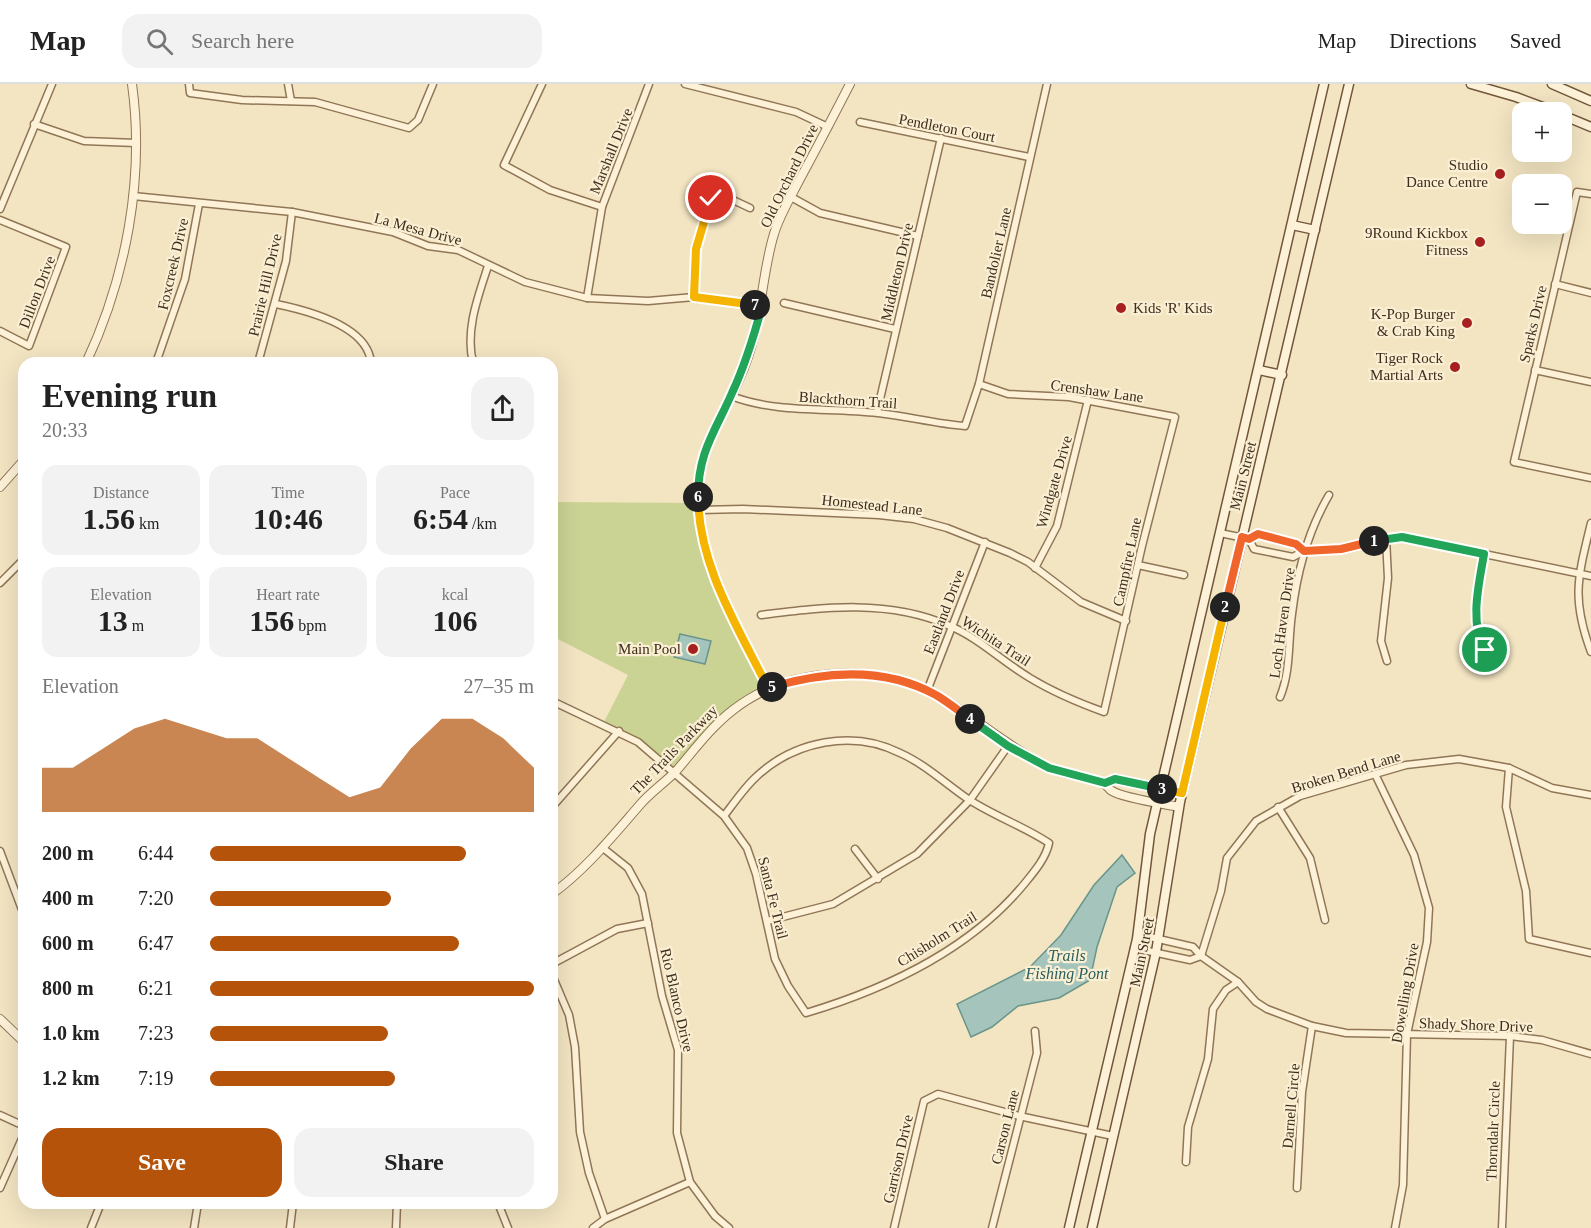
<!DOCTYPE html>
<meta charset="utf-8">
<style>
body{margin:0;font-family:"Times New Roman",serif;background:#f2f2f2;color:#222;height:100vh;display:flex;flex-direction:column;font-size:22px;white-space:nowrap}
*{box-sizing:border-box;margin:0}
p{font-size:20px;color:#767676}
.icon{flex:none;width:33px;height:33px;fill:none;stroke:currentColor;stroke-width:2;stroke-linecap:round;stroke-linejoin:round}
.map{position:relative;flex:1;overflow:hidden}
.panel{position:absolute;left:18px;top:273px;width:540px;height:852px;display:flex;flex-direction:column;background:#fff;border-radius:18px;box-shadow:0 6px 24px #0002}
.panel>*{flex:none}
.tools{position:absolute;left:1512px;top:18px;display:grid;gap:12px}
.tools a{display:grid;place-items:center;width:60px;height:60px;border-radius:12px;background:#fff;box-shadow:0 6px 24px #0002;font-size:30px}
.pin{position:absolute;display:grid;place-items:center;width:51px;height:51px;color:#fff;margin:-26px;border:3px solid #fff;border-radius:50%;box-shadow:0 2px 6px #0007}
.km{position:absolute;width:30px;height:30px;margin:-15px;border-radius:50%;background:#222;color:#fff;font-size:16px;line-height:30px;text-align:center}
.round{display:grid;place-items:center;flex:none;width:63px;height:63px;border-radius:18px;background:#f2f2f2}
.head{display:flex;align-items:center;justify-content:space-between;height:102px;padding:0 24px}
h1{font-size:33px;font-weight:800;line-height:45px}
.figures{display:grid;grid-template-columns:repeat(3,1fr);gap:9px;height:102px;padding:6px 24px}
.figures div{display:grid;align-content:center;border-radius:15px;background:#f2f2f2;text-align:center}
.figures b{font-size:30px;font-weight:800}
.figures small{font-size:16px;font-weight:400}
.figures p{font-size:16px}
.chart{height:168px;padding:12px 24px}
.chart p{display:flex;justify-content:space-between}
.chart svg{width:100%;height:108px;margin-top:6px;fill:#b45309;opacity:.7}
.button{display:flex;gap:12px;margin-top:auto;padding:12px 24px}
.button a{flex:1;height:69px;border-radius:18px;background:#b45309;color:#fff;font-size:24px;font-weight:800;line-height:69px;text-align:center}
.button a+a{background:#f2f2f2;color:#222}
ul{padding:0 24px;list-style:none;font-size:20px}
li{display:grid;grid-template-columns:96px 72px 1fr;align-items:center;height:45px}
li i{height:15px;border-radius:8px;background:#b45309}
header{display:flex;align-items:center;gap:36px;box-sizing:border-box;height:84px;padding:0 30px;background:#fff;border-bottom:2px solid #e0e0e0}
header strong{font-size:28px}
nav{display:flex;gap:33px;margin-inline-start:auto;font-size:21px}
.search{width:420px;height:54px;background:#f2f2f2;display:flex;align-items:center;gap:15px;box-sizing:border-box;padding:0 21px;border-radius:18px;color:#767676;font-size:22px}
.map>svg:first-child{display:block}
.green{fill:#cbd394}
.water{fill:#a5c5bc;stroke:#6a958b;stroke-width:1.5}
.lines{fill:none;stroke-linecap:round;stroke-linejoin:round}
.minor-casing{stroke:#907657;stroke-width:9}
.tertiary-casing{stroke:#907657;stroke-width:10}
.secondary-casing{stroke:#72563a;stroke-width:11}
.minor{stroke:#fdf2d7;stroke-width:6}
.tertiary{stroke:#fdf2d7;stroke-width:8}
.secondary{stroke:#fdf2d7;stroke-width:8}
.split-1-casing{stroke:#fff;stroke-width:12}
.split-2-casing{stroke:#fff;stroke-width:12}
.split-3-casing{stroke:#fff;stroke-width:12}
.split-4-casing{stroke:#fff;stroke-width:12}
.split-5-casing{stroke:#fff;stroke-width:12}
.split-6-casing{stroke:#fff;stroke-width:12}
.split-7-casing{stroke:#fff;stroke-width:12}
.split-8-casing{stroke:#fff;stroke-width:12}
.split-1{stroke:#22a559;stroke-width:8}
.split-2{stroke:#f0652b;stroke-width:8}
.split-3{stroke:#f5b400;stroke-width:8}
.split-4{stroke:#22a559;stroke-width:8}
.split-5{stroke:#f0652b;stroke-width:8}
.split-6{stroke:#f5b400;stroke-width:8}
.split-7{stroke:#22a559;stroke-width:8}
.split-8{stroke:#f5b400;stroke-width:8}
.poi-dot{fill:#a6201f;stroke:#faefd3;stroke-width:2}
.labels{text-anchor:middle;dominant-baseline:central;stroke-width:4.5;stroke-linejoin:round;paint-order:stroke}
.street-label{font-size:15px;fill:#3e2d1d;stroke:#faefd3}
.poi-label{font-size:15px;fill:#3e2d1d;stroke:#faefd3;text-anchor:end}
.water-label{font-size:16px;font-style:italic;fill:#2a5f5d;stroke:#faefd3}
</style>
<header>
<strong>Map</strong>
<div class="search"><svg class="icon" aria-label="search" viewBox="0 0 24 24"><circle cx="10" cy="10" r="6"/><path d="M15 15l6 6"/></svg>Search here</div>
<nav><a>Map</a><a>Directions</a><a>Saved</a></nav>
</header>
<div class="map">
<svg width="1591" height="1144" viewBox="0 0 1591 1144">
<rect width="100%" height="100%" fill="#f3e5c2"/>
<!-- green -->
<path class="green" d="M552,418l146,1 9,55 61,130 -33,20 -60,64 -37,-30 -35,-18 25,-49 -76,-39z"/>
<!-- water -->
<g class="water">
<path d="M680,550l31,7 -6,23 -31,-7z"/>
<path d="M1122,771l13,18 -18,14 -20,60 -7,33 -31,18 -41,8 -26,21 -21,10 -14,-33 73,-37 31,-32 33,-50z"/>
</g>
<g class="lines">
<!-- minor casing -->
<g class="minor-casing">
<g id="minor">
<path d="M189,0l1,9 52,7 73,2 94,26 9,-8 15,-36"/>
<path d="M288,0l3,17"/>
<path d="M542,0l-38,81 46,25 52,17"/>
<path d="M685,0l111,28 32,15"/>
<path d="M860,38l169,35"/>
<path d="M34,40l50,17 52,2"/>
<path d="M1591,110l-14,-2 -63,270 77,16"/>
<path d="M133,112l159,16 101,20 35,14 30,4 67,32 62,16 61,3 46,-4 68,9"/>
<path d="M791,113l29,16 98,23"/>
<path d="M0,125l52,-125"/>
<path d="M0,136l66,27 -37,99 -29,-15"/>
<path d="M1555,200l36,9"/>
<path d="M694,213l2,-48 15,-51 22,2 17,8"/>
<path d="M587,214l15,-91 47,-123"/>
<path d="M784,219l111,26"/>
<path d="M276,220c29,6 92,21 95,59"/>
<path d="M156,279l29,-84 14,-75"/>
<path d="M258,279l28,-102 6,-49"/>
<path d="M473,279c-8,-33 5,-66 15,-97"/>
<path d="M1535,286l56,12"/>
<path d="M731,312c48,18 97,11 147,17 29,3 58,11 87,13l14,-42 68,-300"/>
<path d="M877,328l64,-274"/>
<path d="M699,426l44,-1 136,6 35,4 33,9 63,25 18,9 53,40 45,19"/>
<path d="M1591,439c-13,54 -20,75 0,129"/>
<path d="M1220,449l29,6 9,-5 38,10 8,7"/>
<path d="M1386,454l2,40 -7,63 6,20"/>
<path d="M1249,455l5,10 39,8 11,-6 37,-2 45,-11 16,-1 189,39"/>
<path d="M1484,470c-5,30 -14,68 1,96"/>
<path d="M1138,481l46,10"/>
<path d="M1035,484l22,-42 31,-126"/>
<path d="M0,499l24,-24"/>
<path d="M761,531c64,-8 128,-16 189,11 29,12 53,36 80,52 23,14 49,25 74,34l38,-166 33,-129 -106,-20 -61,-3 -29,-10"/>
<path d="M927,607l58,-149"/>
<path d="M1280,613c11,-26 8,-56 12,-83 5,-42 16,-83 37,-119"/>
<path d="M552,617l86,41 86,74 23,32 9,26 19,85 13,27 18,27c80,-24 165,-64 219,-130 9,-11 21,-25 24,-40 -26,-17 -55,-27 -81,-44 -22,-15 -43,-35 -68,-46 -47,-24 -106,-12 -144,24 -12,11 -22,26 -32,39"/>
<path d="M1509,684l-3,39 20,84 3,48 62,14"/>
<path d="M1375,690l39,81 15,53 -2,34 -20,92 -4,151 -8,43"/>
<path d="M552,723l67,-76"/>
<path d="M1278,723l32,51 15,62"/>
<path d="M603,764l25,20 14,26 20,102 16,54 -1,83 13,49 25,34 14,12"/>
<path d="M855,765l23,30"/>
<path d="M0,767l24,64"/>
<path d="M767,837l66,-17 84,-50 53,-54 38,-54"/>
<path d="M1137,850l56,13 8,9 37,26 18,20 11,7 45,17 34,7 164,3 32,4 49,14"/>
<path d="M1134,864l56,12 11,-4"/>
<path d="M1201,872l20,-65 6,-33 29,-37 44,-25 106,-31 53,-6 50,9 43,20 39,7"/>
<path d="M552,880l65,-35 31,-6"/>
<path d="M552,891l17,40 6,32 5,85 9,41 16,46"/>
<path d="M0,1031l24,11"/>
<path d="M1186,1078l2,-35 20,-68 5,-50 13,-19 12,-8"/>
<path d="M0,1104l24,-54"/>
<path d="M1297,1104l5,-96 10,-66"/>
<path d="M498,1119l10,25"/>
<path d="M91,1144l10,-25"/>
<path d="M194,1144l4,-25"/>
<path d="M290,1144l3,-25"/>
<path d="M396,1144l1,-25"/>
<path d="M593,1144l12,-9 85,-37"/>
<path d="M894,1144l30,-127 14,-7 81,22 94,20"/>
<path d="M992,1144l45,-175 -2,-22"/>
<path d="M1502,1144l8,-192"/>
</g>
</g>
<!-- tertiary casing -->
<g class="tertiary-casing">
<g id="tertiary">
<path d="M86,279c40,-85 59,-185 46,-279"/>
<path d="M0,403l24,-27"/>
<path d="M768,604c-28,-56 -64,-113 -69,-176 -6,-70 31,-98 50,-158 13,-39 13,-81 25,-120 6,-20 18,-39 27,-57 17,-31 33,-62 49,-93"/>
<path d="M1105,699l10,-4 66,14"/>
<path d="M552,810c33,-24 59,-56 86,-87 11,-14 27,-24 39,-37 18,-21 34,-43 56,-60 55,-43 141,-48 202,-15 39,21 71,51 111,71 17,10 38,9 56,17 5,1 6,6 10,8 11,7 52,13 67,16"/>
<path d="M0,935l24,23"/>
</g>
</g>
<!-- secondary casing -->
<g class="secondary-casing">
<g id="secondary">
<path d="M1471,0l45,13 40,15"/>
<path d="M1552,0l39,17"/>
<path d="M1562,31l29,12"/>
<path d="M1292,141l23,5"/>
<path d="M1259,286l23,5"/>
<path d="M1069,1144l68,-289 13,-105 174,-750"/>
<path d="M1092,1144l64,-276 24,-150 169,-718"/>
</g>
</g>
<!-- minor -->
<use href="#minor" class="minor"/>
<!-- tertiary -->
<use href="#tertiary" class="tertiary"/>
<!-- secondary -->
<use href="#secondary" class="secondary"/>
</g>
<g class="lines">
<!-- split-1 casing -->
<g class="split-1-casing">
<path id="split-1" d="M1374,457l28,-4 82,17c-5,30 -15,69 1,96"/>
</g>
<!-- split-2 casing -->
<g class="split-2-casing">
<path id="split-2" d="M1225,523l17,-70 7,2 9,-5 38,10 8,7 37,-2 33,-8"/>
</g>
<!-- split-3 casing -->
<g class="split-3-casing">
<path id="split-3" d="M1162,705l20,4 43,-186"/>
</g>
<!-- split-4 casing -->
<g class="split-4-casing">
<path id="split-4" d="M970,635l38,27 41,22 56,15 10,-4 47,10"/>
</g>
<!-- split-5 casing -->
<g class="split-5-casing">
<path id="split-5" d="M772,603c54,-16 113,-20 164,8 12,7 23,16 34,24"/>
</g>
<!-- split-6 casing -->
<g class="split-6-casing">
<path id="split-6" d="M698,413c1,70 40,130 70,191l4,-1"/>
</g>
<!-- split-7 casing -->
<g class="split-7-casing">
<path id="split-7" d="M698,413c0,-45 17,-65 34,-104 13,-28 22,-57 30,-87l-7,-1"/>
</g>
<!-- split-8 casing -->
<g class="split-8-casing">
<path id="split-8" d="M711,114l-15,51 -2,48 61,8"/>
</g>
<!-- split-1 -->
<use href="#split-1" class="split-1"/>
<!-- split-2 -->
<use href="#split-2" class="split-2"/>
<!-- split-3 -->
<use href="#split-3" class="split-3"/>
<!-- split-4 -->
<use href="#split-4" class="split-4"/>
<!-- split-5 -->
<use href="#split-5" class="split-5"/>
<!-- split-6 -->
<use href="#split-6" class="split-6"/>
<!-- split-7 -->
<use href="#split-7" class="split-7"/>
<!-- split-8 -->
<use href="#split-8" class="split-8"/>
</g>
<!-- markers -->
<g class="poi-dot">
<circle cx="1500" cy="90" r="6"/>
<circle cx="1480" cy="158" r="6"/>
<circle cx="1121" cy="224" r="6"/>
<circle cx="1467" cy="239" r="6"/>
<circle cx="1455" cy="283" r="6"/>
<circle cx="693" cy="565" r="6"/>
</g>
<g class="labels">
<!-- street labels -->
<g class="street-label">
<text transform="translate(947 44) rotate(11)">Pendleton Court</text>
<text transform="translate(611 67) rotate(-68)">Marshall Drive</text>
<text transform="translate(789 92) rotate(-64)">Old Orchard Drive</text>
<text transform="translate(418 145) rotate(15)">La Mesa Drive</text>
<text transform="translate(996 169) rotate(-77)">Bandolier Lane</text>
<text transform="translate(173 180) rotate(-77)">Foxcreek Drive</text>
<text transform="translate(897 188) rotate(-77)">Middleton Drive</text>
<text transform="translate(265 201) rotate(-77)">Prairie Hill Drive</text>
<text transform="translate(37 208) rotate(-69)">Dillon Drive</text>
<text transform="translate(1533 240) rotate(-77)">Sparks Drive</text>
<text transform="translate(1097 307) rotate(8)">Crenshaw Lane</text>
<text transform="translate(848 316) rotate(4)">Blackthorn Trail</text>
<text transform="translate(1243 392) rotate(-76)">Main Street</text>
<text transform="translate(1054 398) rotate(-74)">Windgate Drive</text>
<text transform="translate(872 421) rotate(6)">Homestead Lane</text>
<text transform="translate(1127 478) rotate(-78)">Campfire Lane</text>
<text transform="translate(944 528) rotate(-69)">Eastland Drive</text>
<text transform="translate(1282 539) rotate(-82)">Loch Haven Drive</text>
<text transform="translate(996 557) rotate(33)">Wichita Trail</text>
<text transform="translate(674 666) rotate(-46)">The Trails Parkway</text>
<text transform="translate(1346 688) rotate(-17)">Broken Bend Lane</text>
<text transform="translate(773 814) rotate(76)">Santa Fe Trail</text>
<text transform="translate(937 855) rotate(-32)">Chisholm Trail</text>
<text transform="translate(1142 868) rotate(-78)">Main Street</text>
<text transform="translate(1405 909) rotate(-80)">Dowelling Drive</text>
<text transform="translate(677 916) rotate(77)">Rio Blanco Drive</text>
<text transform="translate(1476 941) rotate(2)">Shady Shore Drive</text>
<text transform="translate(1291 1022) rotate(-85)">Darnell Circle</text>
<text transform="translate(1005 1043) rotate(-76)">Carson Lane</text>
<text transform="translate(1493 1047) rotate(-88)">Thorndalr Circle</text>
<text transform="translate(898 1075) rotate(-77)">Garrison Drive</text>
</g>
<!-- poi labels -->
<g class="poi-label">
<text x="1488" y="81">Studio<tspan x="1488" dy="17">Dance Centre</tspan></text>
<text x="1468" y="149">9Round Kickbox<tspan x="1468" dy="17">Fitness</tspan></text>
<text x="1133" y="224" text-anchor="start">Kids 'R' Kids</text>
<text x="1455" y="230">K-Pop Burger<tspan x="1455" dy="17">&amp; Crab King</tspan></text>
<text x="1443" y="274">Tiger Rock<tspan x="1443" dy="17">Martial Arts</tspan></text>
<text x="681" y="565">Main Pool</text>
</g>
<!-- water labels -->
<g class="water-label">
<text x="1067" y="871">Trails<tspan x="1067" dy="18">Fishing Pont</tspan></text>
</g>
</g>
</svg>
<div class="tools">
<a>+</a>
<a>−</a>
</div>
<div class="pin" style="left:1485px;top:566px;background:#1e9e55"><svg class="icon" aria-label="arrive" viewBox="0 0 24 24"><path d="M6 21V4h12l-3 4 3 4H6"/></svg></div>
<div class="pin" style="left:711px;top:114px;background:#d93025"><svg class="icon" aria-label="check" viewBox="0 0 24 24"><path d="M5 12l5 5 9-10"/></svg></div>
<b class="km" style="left:1374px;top:457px">1</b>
<b class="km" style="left:1225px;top:523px">2</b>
<b class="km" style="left:1162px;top:705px">3</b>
<b class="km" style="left:970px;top:635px">4</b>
<b class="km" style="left:772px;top:603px">5</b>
<b class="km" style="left:698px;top:413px">6</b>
<b class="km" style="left:755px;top:221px">7</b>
<section class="panel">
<div class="head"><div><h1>Evening run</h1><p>20:33</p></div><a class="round"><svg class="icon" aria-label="share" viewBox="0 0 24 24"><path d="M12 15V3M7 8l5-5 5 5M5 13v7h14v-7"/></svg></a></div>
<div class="figures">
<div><p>Distance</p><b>1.56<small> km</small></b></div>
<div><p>Time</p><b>10:46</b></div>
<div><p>Pace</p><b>6:54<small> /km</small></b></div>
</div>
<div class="figures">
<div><p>Elevation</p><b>13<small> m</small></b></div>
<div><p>Heart rate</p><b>156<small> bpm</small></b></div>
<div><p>kcal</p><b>106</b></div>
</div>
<div class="chart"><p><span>Elevation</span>27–35 m</p>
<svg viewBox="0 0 160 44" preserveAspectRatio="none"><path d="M0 44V26L10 26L20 18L30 10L40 6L50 10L60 14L70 14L80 22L90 30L100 38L110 34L120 18L130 6L140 6L150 14L160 26V44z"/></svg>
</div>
<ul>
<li><b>200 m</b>6:44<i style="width:79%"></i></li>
<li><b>400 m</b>7:20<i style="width:56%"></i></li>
<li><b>600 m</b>6:47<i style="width:77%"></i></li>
<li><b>800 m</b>6:21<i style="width:100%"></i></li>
<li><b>1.0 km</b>7:23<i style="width:55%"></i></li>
<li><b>1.2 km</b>7:19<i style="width:57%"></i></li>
</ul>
<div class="button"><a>Save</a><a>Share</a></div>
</section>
</div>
